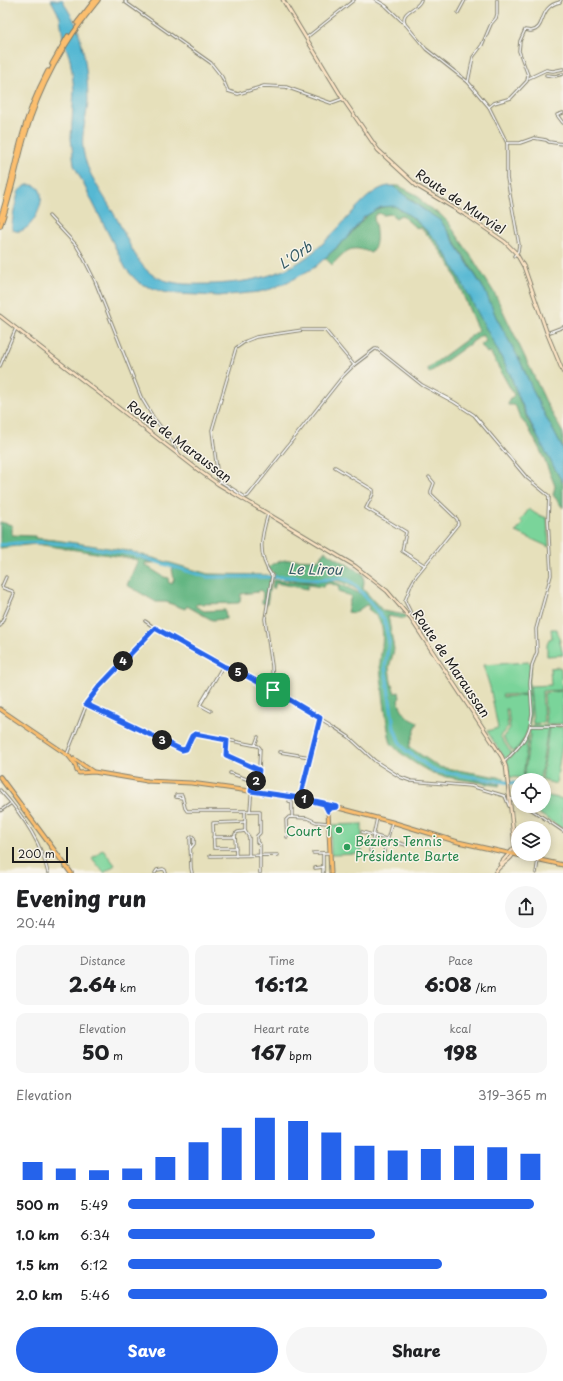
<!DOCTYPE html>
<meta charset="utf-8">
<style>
body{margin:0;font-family:"Playpen Sans",sans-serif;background:#f6f6f6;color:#202124;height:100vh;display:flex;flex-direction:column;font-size:15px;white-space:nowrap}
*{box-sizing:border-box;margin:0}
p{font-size:13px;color:#757577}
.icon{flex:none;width:22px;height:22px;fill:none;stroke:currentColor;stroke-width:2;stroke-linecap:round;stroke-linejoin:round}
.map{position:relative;height:873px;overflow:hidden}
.panel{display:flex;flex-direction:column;background:#fff;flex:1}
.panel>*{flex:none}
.buttons{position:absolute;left:511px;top:773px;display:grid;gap:8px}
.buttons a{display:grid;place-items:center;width:40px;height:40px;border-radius:50%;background:#fff;box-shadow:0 2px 10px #0003;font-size:20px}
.scale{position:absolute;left:12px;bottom:10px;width:56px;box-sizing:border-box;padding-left:4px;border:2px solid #1c1c1c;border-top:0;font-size:11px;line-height:14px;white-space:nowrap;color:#1c1c1c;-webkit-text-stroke:3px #f7f3e8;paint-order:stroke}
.pin{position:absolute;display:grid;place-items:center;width:34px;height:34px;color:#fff;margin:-17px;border-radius:8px;box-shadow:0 2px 6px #0006}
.km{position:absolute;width:20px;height:20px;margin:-10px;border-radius:50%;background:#222;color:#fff;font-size:11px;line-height:20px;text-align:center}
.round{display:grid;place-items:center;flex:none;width:42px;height:42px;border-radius:21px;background:#f6f6f6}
.head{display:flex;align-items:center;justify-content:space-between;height:68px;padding:0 16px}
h1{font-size:22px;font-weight:800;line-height:30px}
.metrics{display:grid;grid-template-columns:repeat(3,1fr);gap:6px;height:68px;padding:4px 16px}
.metrics div{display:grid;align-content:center;border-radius:10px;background:#f6f6f6;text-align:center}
.metrics b{font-size:20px;font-weight:800}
.metrics small{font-size:11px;font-weight:400}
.metrics p{font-size:11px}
.chart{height:112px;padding:8px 16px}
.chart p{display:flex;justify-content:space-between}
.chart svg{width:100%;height:72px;margin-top:4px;stroke:#2563eb;stroke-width:6}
.cta{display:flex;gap:8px;margin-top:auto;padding:8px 16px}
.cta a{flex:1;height:46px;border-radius:24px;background:#2563eb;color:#fff;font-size:16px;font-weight:800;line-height:46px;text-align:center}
.cta a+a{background:#f6f6f6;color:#202124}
ul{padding:0 16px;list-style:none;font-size:13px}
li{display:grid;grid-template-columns:64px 48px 1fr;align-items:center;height:30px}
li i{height:10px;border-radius:5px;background:#2563eb}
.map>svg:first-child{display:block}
.green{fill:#7ad49a;stroke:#4b785b}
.forest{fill:#63b682;stroke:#40694f}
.water{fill:#55b8d3;stroke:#386a78}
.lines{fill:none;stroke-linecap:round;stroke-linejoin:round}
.river{stroke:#55b8d3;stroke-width:3.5}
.minor-casing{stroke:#817e6c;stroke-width:3.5}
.secondary-casing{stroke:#817e6c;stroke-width:4.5}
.primary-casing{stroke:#817e6c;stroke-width:5}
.trunk-casing{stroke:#817e6c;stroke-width:5.5}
.minor{stroke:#fff;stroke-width:1.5}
.secondary{stroke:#fde5c5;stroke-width:2.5}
.primary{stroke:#fbbe6e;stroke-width:3}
.trunk{stroke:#fbbe6e;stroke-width:3.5}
.route-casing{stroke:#fff;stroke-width:8}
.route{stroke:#2563eb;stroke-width:5}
.leisure-dot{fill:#2e9e5b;stroke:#f7f3e8;stroke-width:1.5}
.labels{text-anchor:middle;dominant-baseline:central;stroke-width:3;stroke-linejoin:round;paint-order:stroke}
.street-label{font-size:13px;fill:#1c1c1c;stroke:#f7f3e8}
.leisure-label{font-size:13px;fill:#27864d;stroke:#f7f3e8;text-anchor:end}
.water-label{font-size:14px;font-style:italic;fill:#335a65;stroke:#f7f3e8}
</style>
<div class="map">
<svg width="563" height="873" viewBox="0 0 563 873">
<rect width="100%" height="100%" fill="#f7f3e8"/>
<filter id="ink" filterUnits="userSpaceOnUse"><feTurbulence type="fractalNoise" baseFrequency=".025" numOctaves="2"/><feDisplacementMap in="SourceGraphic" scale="8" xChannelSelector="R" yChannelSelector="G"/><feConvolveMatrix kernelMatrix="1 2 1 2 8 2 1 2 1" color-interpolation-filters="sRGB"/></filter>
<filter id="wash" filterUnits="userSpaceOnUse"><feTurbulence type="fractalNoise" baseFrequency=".012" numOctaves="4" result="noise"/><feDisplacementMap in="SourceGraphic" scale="16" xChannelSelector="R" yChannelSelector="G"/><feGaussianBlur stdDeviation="0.9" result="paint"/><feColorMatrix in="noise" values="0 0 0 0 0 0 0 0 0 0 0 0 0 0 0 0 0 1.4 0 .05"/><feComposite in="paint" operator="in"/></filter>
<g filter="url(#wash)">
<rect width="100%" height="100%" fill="#e6e0bb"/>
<!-- green -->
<g class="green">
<path d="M529,509l7,5 11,4 2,29 -33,-15 7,-9 -3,-2z"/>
<path d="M551,629h6l6,26 -16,1v-11l2,-6 3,-1z"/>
<path d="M529,662l2,2 -2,14v16l-27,1 1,2 26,-2c3,24 2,40 -16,57l-10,-15 7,-9 -2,-19h-2l2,18 -8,9 11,17 -6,6 -18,-28 11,-3 -8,-41 -7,-22z"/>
<path d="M559,667l2,1 1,22 -20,1 2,32 -11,1 -3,-38 21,-1 -1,-17z"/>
<path d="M561,691l1,1 1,32h-17l-2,-31z"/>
<path d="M534,726h14l-8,54 -16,-2 6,-43 -1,-2 2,-6z"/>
<path d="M549,726l14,1v12l-7,45 -14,-4z"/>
<path d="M528,736l-5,42 -14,-1 -3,-16z"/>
<path d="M544,795l19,4v30l-36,-23h17z"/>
<path d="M362,824v30l-31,1 -1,-30z"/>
<path d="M103,849l12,16 -11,8 -12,-15z"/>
</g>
<!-- forest -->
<g class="forest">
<path d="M393,186h6l18,9 8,10 16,10 7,7 25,37 22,35 53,112 15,27v16l-25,-47 -18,-41 -24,-44 -11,-26 -21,-35 -21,-32z"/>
<path d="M387,206h8l17,11 24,23 19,28 55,106 7,20 11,26 35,63v25l-10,-13 2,-9 -13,-32 -14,-27 -8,-9 -4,-11 -2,-2h-6l1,-5 5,-5 -24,-43 -3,1 -6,-8 5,-4 -4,-6 -53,38 -1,-5 50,-37 -26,-63 -15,-22 -16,-18 -6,-1 -14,-12 -5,3 -5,-4 -8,1 -5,-2 -4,3c1,12 6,27 -3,37 -20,-9 -25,-3 -39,12l-7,-7c7,-6 14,-12 21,-19 14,-14 20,-29 41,-33z"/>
<path d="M0,522l12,3v10l21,1h2v2l20,2 74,11 79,23 60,1 1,2 -62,-1 -48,-13 -29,-9 -83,-13 -47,3z"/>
<path d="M47,543l84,12 23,8h-9v2l19,12 5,1 -1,4 4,2 2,-5 -2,-10 2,-1 33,10h62l2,1 -4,25 -5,-1 1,-10 -3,-3 -2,2 -17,2 -1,8 -2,1 -41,1 -2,2 9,5 21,-1 1,9 -14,1 -25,-14 -2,3 -19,-7h-10l-29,-17 11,-25 -15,-3 -87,-13 -36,4v-2l17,-2z"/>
<path d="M325,551l38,23 1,8 -1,7 20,22 22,4 1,2 -2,2 -16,-3 6,33 -1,5 -4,13 2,15 4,11 4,-1 1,6 -2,2c4,11 8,19 20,22l-9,25 30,20 65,11 1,4 -31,-4v1l26,5 -1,2 -58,-10c-14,-4 -42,-21 -50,-33 -3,-6 -11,-70 -11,-79 1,-22 10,-40 -12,-55l1,-3 -3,-1 -12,8 -7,-1 4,-16 -13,-4 1,-5c-6,-3 -12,-6 -16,0l-15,-2 -1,4 -31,-6 -2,6 -2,-1 1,-8 26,3 32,-2 11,4 19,9 22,23c-10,-18 -35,-38 -57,-38 -5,0 -10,2 -15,2 -15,2 -34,-1 -43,-13 9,-12 37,-8 50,-8z"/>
</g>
<!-- water -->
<g class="water">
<path d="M51,0h12c3,9 9,15 13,24 8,20 12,55 12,77 -1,16 -7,31 -5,48 3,25 20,44 31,65 10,16 21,48 36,59 9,7 23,10 34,11 39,1 77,-1 112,-20 16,-9 31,-24 43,-37 13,-13 34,-43 54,-41l28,22 20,13 44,70 11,26 24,44 18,41 25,47v34c-20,-35 -40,-71 -53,-109l-61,-116 -13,-18 -12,-12 -12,-11 -17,-11 -14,1 -17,10 -17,21 -32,29 -21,12 -23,10 -12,3 -41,4 -39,-2 -16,-2 -22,-8 -5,-4 -10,-11 -52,-104 -3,-27 3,-48 -2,-18 -2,-13 -7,-21 -3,-21z"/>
<path d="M27,185c32,-4 3,59 -15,44 -1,-4 5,-35 7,-38 2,-3 5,-4 8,-6z"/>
</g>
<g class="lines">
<!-- river -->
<path class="river" d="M0,545l16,-2 28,-1 29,3 59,9 75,23h85l28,3 22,-2 8,3 7,6 27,32 5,23 -4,25 9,61 5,13 6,9 30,21 83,13"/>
</g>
</g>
<g filter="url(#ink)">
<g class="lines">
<!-- minor casing -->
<g class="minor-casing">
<g id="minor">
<path d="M127,0l-2,2 86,61 11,14 6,14 10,3 26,-8 22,1 45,16 11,-4"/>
<path d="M376,0l10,6 20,19 20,24 42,33 21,25 18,36v35l12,67 -1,6 -4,5"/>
<path d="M458,13l7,-13"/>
<path d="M405,24c-5,-14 12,-13 16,-24"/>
<path d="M306,38l48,-38"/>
<path d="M546,75l9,1 8,-2"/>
<path d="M529,78l17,-8 7,1 10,-2"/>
<path d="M468,82l5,-25 9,-12 9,-21 5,-6 1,-4v-14"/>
<path d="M489,107l5,-4 17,-5 16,-17 1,-6 -9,-24 1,-10 5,-11c2,0 4,1 6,1 16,-2 6,-24 29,-29l1,-2"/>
<path d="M563,113l-6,2 6,8"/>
<path d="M507,143h13l14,-5 12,2 3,2 14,2"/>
<path d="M49,216l27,29 6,10 13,26 46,116 12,20 18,23 8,14"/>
<path d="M547,333l16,-6"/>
<path d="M0,366l16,-38"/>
<path d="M335,467l38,23v4l-7,14 40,24 -4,19 22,14"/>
<path d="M220,481l25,16 3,-1 95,-120 11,-11 21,-16h2l45,36 32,17 20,13 53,63 22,18 -1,23 3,56 -15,54 1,23 -5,13 -2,18 2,30 -2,13"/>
<path d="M218,484l2,-3 -2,-3 -6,-48 24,-82 10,-7 10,-4 47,-7h22l29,35"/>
<path d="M268,514c-7,23 -11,41 4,62l-7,43 7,47 1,24"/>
<path d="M409,616l2,-3 -6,-12 6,-16 5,-9 42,-52 -1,-5 -26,-25v-3l3,-8 -5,-6"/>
<path d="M145,621l10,7 68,38 20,8 30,16 61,37 15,10 26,24 25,16 11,4 60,5 34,10 4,10"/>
<path d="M0,626l14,-32 -2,-3 -9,-3 -1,-2 4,-9"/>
<path d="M86,704l96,46 4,-1 6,-13 5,-2 61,12 2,2 -1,22"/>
<path d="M211,711l-11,-6 23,-39"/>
<path d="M255,745l3,-8"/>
<path d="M280,752l30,5"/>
<path d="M67,754l21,-53 11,-14 56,-58"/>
<path d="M504,762c11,-11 22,-21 26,-36h33"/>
<path d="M230,773l22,8 2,2"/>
<path d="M0,790c22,24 41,51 48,83"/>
<path d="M183,798l-7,-1v-2h6l3,13 2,3h63l2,-26 6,-8 1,-7 -33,-15 1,-15"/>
<path d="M300,798l20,-79"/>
<path d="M509,798l9,3"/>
<path d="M289,801l3,1v15"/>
<path d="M526,806l37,25"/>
<path d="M0,811l10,-7"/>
<path d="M250,811h10v22l-3,3v6l3,3v28"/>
<path d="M245,812v19l4,6v18"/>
<path d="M362,832l44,13"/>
<path d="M213,837h22"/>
<path d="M287,837l-1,-17 3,-3 18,1 9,4 12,1"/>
<path d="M236,848h-22l-1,-25 32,-1"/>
<path d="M190,849l4,-5v-6l-2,-2 -2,2 1,30 1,5"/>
<path d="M370,851l7,-33"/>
<path d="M384,852l8,-30"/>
<path d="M313,853h17"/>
<path d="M323,853v20"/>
<path d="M210,856l68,-1"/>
<path d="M236,856l-1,-22 3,-2 7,-1"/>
<path d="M315,868l8,-1"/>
<path d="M155,873l2,-3 6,-1 2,1 1,3"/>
<path d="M536,873l2,-13"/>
</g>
</g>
<!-- secondary casing -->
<g class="secondary-casing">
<g id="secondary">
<path d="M283,0l60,99 35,51 39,36 52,31 36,25 11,11 8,14 23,66 16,39"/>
<path d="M0,316l201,156 17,12 137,82 32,25 24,28 84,127 7,11 4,10 9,82c-2,12 -15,14 -20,24"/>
<path d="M500,864l14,-16"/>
</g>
</g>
<!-- primary casing -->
<g class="primary-casing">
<g id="primary">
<path d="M0,709l69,47"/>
<path d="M68,755l7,9 2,7 2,2 15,-1 53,9"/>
<path d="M74,759l18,12"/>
<path d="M146,781l45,2 109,15 92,24 66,20 105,23"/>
<path d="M324,803l4,8 3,62"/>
</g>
</g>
<!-- trunk casing -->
<g class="trunk-casing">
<g id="trunk">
<path d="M77,23l18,-23"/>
<path d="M52,64l16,-28"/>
<path d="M0,219c10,-27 14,-54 22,-82 6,-23 15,-45 26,-66"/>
<path d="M0,226c11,-29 16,-60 25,-91 14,-49 40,-95 73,-135"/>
<path d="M0,777l71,96"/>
</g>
</g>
<!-- minor -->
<use href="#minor" class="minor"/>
<!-- secondary -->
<use href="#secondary" class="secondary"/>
<!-- primary -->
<use href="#primary" class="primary"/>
<!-- trunk -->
<use href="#trunk" class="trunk"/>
</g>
</g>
<g class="lines" filter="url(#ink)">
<!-- route casing -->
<g class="route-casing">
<path id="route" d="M273,690l47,28 -20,80 37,9 -6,1 -3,3 -4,-8 -24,-5 -49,-7c1,-10 7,-9 8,-21l-33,-15 1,-15 -32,-6 -3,2 -6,13 -4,1 -96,-46 13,-17 56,-59 68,38 20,8 30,16"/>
</g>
<!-- route -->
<use href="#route" class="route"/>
</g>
<!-- markers -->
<g class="leisure-dot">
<circle cx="339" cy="830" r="4"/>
<circle cx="347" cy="847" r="4"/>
</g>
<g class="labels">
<!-- street labels -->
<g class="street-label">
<text transform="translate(461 201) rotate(34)">Route de Murviel</text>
<text transform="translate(180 441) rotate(37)">Route de Maraussan</text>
<text transform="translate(452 663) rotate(56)">Route de Maraussan</text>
</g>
<!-- leisure labels -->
<g class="leisure-label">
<text x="331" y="830">Court 1</text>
<text x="355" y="840" text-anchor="start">Béziers Tennis<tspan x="355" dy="15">Présidente Barte</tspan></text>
</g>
<!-- water labels -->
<g class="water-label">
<text transform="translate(295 255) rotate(-34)">L'Orb</text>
<text transform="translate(315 569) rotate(1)">Le Lirou</text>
</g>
</g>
</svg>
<div class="buttons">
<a><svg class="icon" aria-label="locate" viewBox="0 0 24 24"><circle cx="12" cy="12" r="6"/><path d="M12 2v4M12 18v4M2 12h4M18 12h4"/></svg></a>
<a><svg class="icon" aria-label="layers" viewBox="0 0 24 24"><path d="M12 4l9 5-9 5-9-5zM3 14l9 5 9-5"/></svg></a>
</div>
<div class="scale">200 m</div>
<div class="pin" style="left:273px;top:690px;background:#1e9e55"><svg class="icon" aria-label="arrive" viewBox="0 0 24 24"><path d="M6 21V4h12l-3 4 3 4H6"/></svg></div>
<b class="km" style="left:304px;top:799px">1</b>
<b class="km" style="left:256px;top:781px">2</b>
<b class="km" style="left:162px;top:740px">3</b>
<b class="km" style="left:123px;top:661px">4</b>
<b class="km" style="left:238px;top:672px">5</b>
</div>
<section class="panel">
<div class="head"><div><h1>Evening run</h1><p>20:44</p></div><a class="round"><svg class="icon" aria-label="share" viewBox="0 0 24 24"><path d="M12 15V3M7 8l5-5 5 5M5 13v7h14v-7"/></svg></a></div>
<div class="metrics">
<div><p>Distance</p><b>2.64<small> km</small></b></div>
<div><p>Time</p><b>16:12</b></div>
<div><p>Pace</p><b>6:08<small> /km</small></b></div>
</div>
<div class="metrics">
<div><p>Elevation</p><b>50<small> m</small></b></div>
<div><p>Heart rate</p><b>167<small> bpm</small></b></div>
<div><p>kcal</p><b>198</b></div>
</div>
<div class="chart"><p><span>Elevation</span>319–365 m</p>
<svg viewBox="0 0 160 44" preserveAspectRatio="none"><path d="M5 44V33M15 44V37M25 44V38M35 44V37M45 44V30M55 44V21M65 44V12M75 44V6M85 44V8M95 44V15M105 44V23M115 44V26M125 44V25M135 44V23M145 44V24M155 44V28"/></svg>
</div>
<ul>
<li><b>500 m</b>5:49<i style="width:97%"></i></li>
<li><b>1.0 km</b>6:34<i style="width:59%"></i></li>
<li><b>1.5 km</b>6:12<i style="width:75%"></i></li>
<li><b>2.0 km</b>5:46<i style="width:100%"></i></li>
</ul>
<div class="cta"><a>Save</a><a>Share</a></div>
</section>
